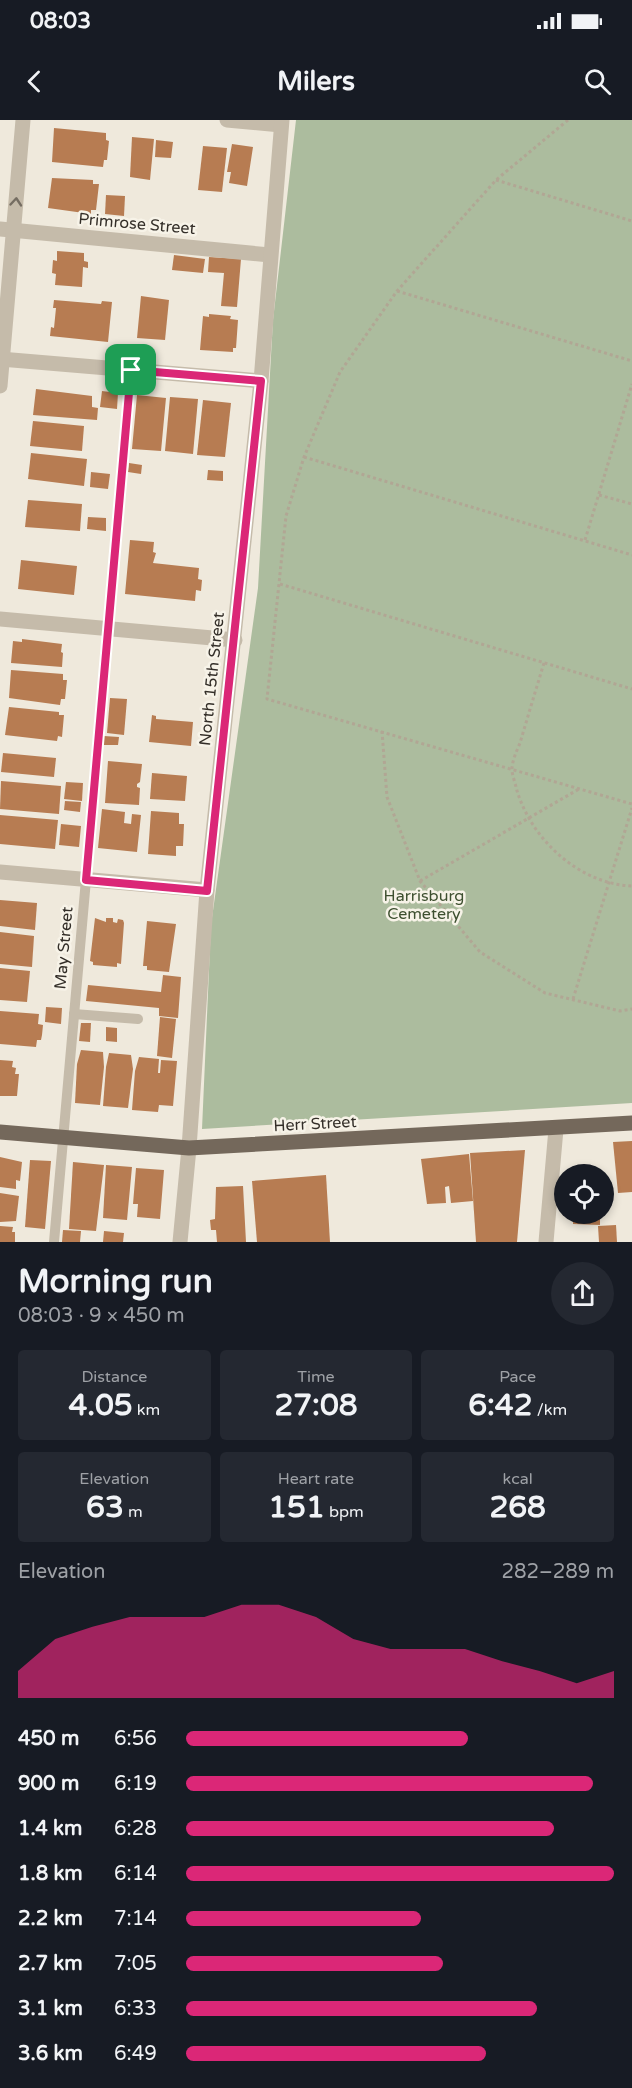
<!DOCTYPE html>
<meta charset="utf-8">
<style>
body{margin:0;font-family:"Varela Round",sans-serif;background:#242831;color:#f1f3f6;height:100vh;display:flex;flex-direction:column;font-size:22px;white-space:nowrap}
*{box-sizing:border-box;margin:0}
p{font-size:20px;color:#9ea1a6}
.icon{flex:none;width:33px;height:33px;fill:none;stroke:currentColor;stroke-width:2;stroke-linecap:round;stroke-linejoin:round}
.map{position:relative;height:1122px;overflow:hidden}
.panel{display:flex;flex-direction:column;background:#171b24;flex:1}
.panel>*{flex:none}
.controls{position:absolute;left:554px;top:1044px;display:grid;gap:12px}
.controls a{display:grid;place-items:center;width:60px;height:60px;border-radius:50%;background:#171b24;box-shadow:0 3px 9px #0003;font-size:30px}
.pin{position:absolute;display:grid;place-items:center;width:51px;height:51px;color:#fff;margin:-26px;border-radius:12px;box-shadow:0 3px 9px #0006}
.round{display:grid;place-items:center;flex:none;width:63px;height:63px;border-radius:32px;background:#242831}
.headline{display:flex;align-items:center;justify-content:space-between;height:102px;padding:0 18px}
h1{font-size:33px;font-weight:700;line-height:45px}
.figures{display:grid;grid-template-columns:repeat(3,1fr);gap:9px;height:102px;padding:6px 18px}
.figures div{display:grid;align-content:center;border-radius:6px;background:#242831;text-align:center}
.figures b{font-size:30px;font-weight:700}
.figures small{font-size:16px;font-weight:400}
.figures p{font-size:16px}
.chart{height:168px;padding:12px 18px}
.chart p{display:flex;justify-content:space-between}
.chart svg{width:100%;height:108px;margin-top:6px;fill:#db2777;opacity:.7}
ul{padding:0 18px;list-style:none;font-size:20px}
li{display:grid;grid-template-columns:96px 72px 1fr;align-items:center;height:45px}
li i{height:15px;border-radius:8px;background:#db2777}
.status{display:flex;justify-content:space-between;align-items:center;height:42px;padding:0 30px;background:#171b24;direction:ltr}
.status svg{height:16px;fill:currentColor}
header{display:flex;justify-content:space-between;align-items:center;height:78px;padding:0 18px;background:#171b24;font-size:27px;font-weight:700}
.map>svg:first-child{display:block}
.green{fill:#acbc9e}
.building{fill:#b77c52}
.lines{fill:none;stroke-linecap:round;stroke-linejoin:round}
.path{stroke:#b1a694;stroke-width:3;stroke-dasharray:3 3;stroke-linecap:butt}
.service{stroke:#c5bbaa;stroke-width:10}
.minor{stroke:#c5bbaa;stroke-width:15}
.primary{stroke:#74685b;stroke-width:15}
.oneway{stroke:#756d62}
.route-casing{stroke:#fff;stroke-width:12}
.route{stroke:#db2777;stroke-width:8}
.labels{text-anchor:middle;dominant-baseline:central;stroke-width:5;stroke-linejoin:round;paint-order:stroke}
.street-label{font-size:16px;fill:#332e28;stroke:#f7f3e8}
.park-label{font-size:16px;fill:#3d4f2f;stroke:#f7f3e8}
</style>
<div class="status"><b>08:03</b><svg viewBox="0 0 49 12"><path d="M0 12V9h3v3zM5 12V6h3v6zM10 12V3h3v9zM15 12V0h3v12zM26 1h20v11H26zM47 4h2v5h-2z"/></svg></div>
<header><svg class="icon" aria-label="back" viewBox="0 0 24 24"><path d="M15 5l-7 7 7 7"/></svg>Milers<svg class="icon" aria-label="search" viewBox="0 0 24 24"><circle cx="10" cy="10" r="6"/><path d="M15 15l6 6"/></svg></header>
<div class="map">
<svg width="632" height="1122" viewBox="0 0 632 1122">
<rect width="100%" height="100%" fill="#efe9dc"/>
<!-- green -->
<path class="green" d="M296,0h336v983l-430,26 9,-204 47,-337 15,-268z"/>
<!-- building -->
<g class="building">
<path d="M54,8l52,5v7l3,1 -2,19h-3l-1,7 -51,-5z"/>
<path d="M132,17l22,2 -4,41 -20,-3z"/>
<path d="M156,20l17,2 -2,16 -16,-1z"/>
<path d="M232,24l21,3 -6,39 -18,-3 2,-11h-4z"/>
<path d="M203,26l24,2 -5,44 -24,-2z"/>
<path d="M52,58l41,2v4h6l-3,26h-5v4l-43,-6z"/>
<path d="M106,75l19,1 -1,20 -19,-2z"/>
<path d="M57,131l27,2v8l4,1v6l-5,-1 -1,20 -27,-2 1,-11 -4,-1 1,-13 4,1z"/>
<path d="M174,135l31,4 -2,14 -31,-3z"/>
<path d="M209,137l32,2 -4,48 -16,-1 3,-33 -16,-1z"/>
<path d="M141,176l28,4 -4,40 -28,-2z"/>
<path d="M54,180l47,4 1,-3 10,1 -4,40 -58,-6 1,-9 3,1 2,-20h-3z"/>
<path d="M209,194l22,2 -1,3 8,1 -2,28h-3v4l-33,-2 3,-34 6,1z"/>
<path d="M36,269l56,7v11l6,1 -1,12 -64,-5z"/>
<path d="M102,271l16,2 -1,16 -17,-2z"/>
<path d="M137,275l29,3 -5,53 -29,-2z"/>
<path d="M170,277l28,2 -5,55 -28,-3z"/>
<path d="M203,280l28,3 -6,54 -28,-2z"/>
<path d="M33,301l51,5 -2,25 -52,-5z"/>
<path d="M31,333l56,6 -3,27 -56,-7z"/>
<path d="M129,343l13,2 -1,9 -13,-2z"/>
<path d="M208,350l15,1v10l-16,-1z"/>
<path d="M91,352l19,2 -2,15 -18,-2z"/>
<path d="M28,380l54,4 -2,27 -55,-4z"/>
<path d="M88,397l18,1v13l-19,-2z"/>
<path d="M130,420l24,2 -1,10 3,1 -3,10 46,5 -1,11 4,1 -1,11 -5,-1 -1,11 -70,-7z"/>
<path d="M21,440l56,6 -3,29 -56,-6z"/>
<path d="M22,519l40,5 -1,8 2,1 -1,14 -51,-4 2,-22 9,1z"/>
<path d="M11,550l52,4v6h4l-2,19h-4l-1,6 -51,-7z"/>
<path d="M110,578l17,1 -3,36 -17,-2z"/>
<path d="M9,587l50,5v3h5l-2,22 -4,-1 -1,5 -52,-6z"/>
<path d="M152,595l4,1v3l37,3 -2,24 -42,-4z"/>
<path d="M104,616l15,1 -1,8h-15z"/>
<path d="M3,633l53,5 -2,19 -53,-5z"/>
<path d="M108,641l34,3 -2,18 -3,2v3l3,1 -1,17 -34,-2z"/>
<path d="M152,653l35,3 -2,25 -35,-2z"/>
<path d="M1,661l60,5 -2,28 -59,-5z"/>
<path d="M66,662l17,1 -1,18 -18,-2z"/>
<path d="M65,681l16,1 -1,10 -16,-2z"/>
<path d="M102,689l23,3 -1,11 7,1 1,-10 9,1 -4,37 -39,-4z"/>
<path d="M151,691l28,2v11h5l-1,22h-7v10l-28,-2z"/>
<path d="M0,695l58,5 -3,29 -55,-5z"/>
<path d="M61,704l20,2 -2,21 -20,-2z"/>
<path d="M0,780l37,3 -2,27 -35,-4z"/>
<path d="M95,798l11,4v-4h7v4l4,1 1,-4 5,1 1,3 -3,41 -4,-1v4l-24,-2v-3l-3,-1z"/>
<path d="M147,801l29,3 -7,48 -22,-2v-4h-4z"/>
<path d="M0,812l34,4 -2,31 -32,-3z"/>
<path d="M0,848l30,3 -3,31 -27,-2z"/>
<path d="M163,855l18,2 -3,41 -19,-2v-8l-73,-7 2,-16 73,7z"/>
<path d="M46,887l16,1 -1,16 -16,-2z"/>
<path d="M0,891l39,3 -1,10 5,1 -1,10 -1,5h-4l-1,7 -36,-3z"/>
<path d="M160,897l16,2 -4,39 -15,-2z"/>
<path d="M81,903h10l-1,19 -11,-1z"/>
<path d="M106,907l11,1v14l-11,-1z"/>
<path d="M81,930l22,2 1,15 -4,38 -25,-2 2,-39z"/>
<path d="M109,933l22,2 2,14 -5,39 -25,-2 3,-39z"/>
<path d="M139,937l20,2 -1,14h2l1,-13 16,1 -4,45 -14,-1 -1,7 -26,-2 3,-39z"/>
<path d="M0,940l13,1 -1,6 4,1 -1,6h4l-2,22h-17z"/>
<path d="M632,1021v51l-14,1 -5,-51z"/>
<path d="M525,1030l-8,92h-41l-6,-89z"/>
<path d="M469,1034l4,47 -22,2 -2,-17 -4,1 1,16 -19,1 -6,-45z"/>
<path d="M0,1037l22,5 -2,19 -4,-1v9l-16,-2z"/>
<path d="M30,1040l21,1 -6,68 -20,-2z"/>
<path d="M73,1042l31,3 -8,66 -27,-2z"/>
<path d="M106,1045l26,2 -5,53 -24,-2z"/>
<path d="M136,1048l28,2 -4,49 -23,-2 1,-13h-5z"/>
<path d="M326,1055l4,67h-73l-5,-61z"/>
<path d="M243,1066l3,56h-29l-1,-12h-5l-1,-10 5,-1 1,-32z"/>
<path d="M0,1073l19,3 -3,25 -16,1z"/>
<path d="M573,1094h27v11l-27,-1z"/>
<path d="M616,1105l1,17h-18l-1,-16z"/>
<path d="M0,1106l13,1 -1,5h3v10h-15z"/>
<path d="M63,1110l18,1 -1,11h-18z"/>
<path d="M104,1111l20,2 -1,9h-20z"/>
</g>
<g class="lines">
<!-- path -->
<g class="path">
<path d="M568,0l-72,60 -99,111 -57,81 -36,85 -18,59 -19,183 365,105"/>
<path d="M496,60l136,41"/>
<path d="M397,171l235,70"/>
<path d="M304,337l328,98"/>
<path d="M599,375l33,9"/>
<path d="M585,420l47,-156"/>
<path d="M280,464l352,105"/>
<path d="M544,543c-8,26 -16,53 -24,80 -3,7 -8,18 -8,26 0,6 3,13 4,18 13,50 62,97 116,99"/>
<path d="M382,611l5,66 33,84 60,71 65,41 75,18 12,-2"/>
<path d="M420,761l159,-92"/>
<path d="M573,879l59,-191"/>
</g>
<!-- service -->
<g class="service">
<path d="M74,894l64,5"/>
<path d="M54,1122l77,-872"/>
</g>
<!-- minor -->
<g class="minor">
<path d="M227,0l54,5"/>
<path d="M0,109l270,26"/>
<path d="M0,239l261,22"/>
<path d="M0,266l23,-266"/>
<path d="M0,499l235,21"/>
<path d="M0,752l207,18"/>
<path d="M180,1122l9,-94 18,-258 54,-509 21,-261"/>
<path d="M546,1122l10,-113"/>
</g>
<!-- primary -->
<path class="primary" d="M0,1012l189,16 443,-25"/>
</g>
<!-- one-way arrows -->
<defs><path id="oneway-chevron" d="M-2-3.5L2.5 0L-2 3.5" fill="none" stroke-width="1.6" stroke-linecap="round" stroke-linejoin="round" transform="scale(1.5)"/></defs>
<use class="oneway" href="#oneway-chevron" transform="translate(16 82) rotate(-85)"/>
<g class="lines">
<!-- route casing -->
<g class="route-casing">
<path id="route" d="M131,250l130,11 -54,510 -121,-11z"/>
</g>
<!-- route -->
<use href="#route" class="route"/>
</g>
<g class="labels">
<!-- street labels -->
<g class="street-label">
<text transform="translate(137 104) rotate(5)">Primrose Street</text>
<text transform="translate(212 559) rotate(-84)">North 15th Street</text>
<text transform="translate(64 828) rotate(-85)">May Street</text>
<text transform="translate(315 1004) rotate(-3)">Herr Street</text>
</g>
<!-- park labels -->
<g class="park-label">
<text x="424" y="776">Harrisburg<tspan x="424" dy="18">Cemetery</tspan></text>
</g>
</g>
</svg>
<div class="controls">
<a><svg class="icon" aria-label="locate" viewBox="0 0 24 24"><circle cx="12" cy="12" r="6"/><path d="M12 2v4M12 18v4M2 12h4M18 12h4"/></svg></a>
</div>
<div class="pin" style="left:131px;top:250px;background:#1e9e55"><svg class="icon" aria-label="arrive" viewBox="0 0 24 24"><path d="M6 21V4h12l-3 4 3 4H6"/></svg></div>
</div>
<section class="panel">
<div class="headline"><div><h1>Morning run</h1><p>08:03 · 9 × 450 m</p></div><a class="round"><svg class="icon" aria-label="share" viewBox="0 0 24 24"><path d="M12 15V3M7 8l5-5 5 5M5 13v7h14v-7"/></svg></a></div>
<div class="figures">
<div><p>Distance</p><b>4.05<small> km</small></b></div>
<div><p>Time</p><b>27:08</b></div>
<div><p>Pace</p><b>6:42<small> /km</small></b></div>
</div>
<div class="figures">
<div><p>Elevation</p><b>63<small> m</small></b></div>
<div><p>Heart rate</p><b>151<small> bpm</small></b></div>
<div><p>kcal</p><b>268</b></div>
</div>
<div class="chart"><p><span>Elevation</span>282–289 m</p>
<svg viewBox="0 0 160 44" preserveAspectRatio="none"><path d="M0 44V33L10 20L20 15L30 11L40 11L50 11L60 6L70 6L80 11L90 20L100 24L110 24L120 24L130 29L140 33L150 38L160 33V44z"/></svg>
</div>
<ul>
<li><b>450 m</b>6:56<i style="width:66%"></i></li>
<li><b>900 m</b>6:19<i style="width:95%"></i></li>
<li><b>1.4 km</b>6:28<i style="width:86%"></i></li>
<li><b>1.8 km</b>6:14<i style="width:100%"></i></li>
<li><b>2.2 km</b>7:14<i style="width:55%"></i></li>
<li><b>2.7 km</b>7:05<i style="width:60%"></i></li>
<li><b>3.1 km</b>6:33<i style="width:82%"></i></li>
<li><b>3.6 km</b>6:49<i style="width:70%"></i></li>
</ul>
</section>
